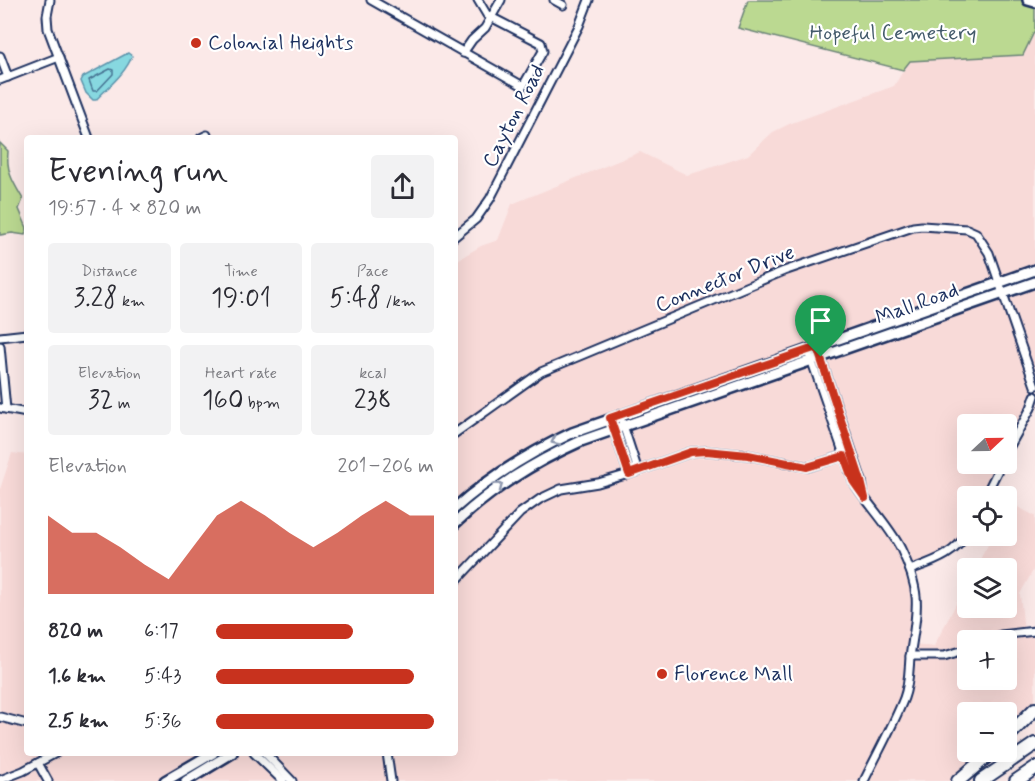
<!DOCTYPE html>
<meta charset="utf-8">
<style>
body{margin:0;font-family:Mynerve,sans-serif;background:#f2f2f3;color:#2b2b33;height:100vh;display:flex;flex-direction:column;font-size:22px;white-space:nowrap}
*{box-sizing:border-box;margin:0}
p{font-size:20px;color:#7c7c81}
.icon{flex:none;width:33px;height:33px;fill:none;stroke:currentColor;stroke-width:2;stroke-linecap:round;stroke-linejoin:round}
.map{position:relative;flex:1;overflow:hidden}
.details{position:absolute;left:24px;top:135px;width:434px;height:621px;display:flex;flex-direction:column;background:#fff;border-radius:6px;box-shadow:0 6px 24px #0002}
.details>*{flex:none}
.needle{width:39px;rotate:68deg}
.tools{position:absolute;left:957px;top:414px;display:grid;gap:12px}
.tools a{display:grid;place-items:center;width:60px;height:60px;border-radius:6px;background:#fff;box-shadow:0 6px 24px #0002;font-size:30px}
.pin{position:absolute;display:grid;place-items:center;width:51px;height:51px;color:#fff;margin:-62px -26px;border-radius:50% 50% 50% 0;rotate:-45deg;box-shadow:0 0 6px #0007}
.pin .icon{rotate:45deg}
.round{display:grid;place-items:center;flex:none;width:63px;height:63px;border-radius:6px;background:#f2f2f3}
.summary{display:flex;align-items:center;justify-content:space-between;height:102px;padding:0 24px}
h1{font-size:33px;font-weight:600;line-height:45px}
.stats{display:grid;grid-template-columns:repeat(3,1fr);gap:9px;height:102px;padding:6px 24px}
.stats div{display:grid;align-content:center;border-radius:6px;background:#f2f2f3;text-align:center}
.stats b{font-size:26px;font-weight:600}
.stats small{font-size:16px;font-weight:400}
.stats p{font-size:16px}
.chart{height:168px;padding:12px 24px}
.chart p{display:flex;justify-content:space-between}
.chart svg{width:100%;height:108px;margin-top:6px;fill:#c8321e;opacity:.7}
ul{padding:0 24px;list-style:none;font-size:20px}
li{display:grid;grid-template-columns:96px 72px 1fr;align-items:center;height:45px}
li i{height:15px;border-radius:8px;background:#c8321e}
.map>svg:first-child{display:block}
.built{fill:#f8dad8;fill-rule:evenodd}
.green{fill:#bbd991;stroke:#6b8478;stroke-width:1.5}
.water{fill:#87d8e0;stroke:#5c94ac;stroke-width:1.5}
.lines{fill:none;stroke-linecap:round;stroke-linejoin:round}
.shore{stroke:#467392;stroke-width:1.5}
.street-casing{stroke:#1b2f5e;stroke-width:11}
.secondary-casing{stroke:#1b2f5e;stroke-width:14}
.highway-casing{stroke:#1b2f5e;stroke-width:16}
.street{stroke:#fff;stroke-width:7}
.secondary{stroke:#fff;stroke-width:9}
.highway{stroke:#fff;stroke-width:12}
.oneway{stroke:#8d97ae}
.route-casing{stroke:#fff;stroke-width:12}
.route{stroke:#c8321e;stroke-width:8}
.poi-dot{fill:#c8321e;stroke:#fff;stroke-width:2}
.labels{text-anchor:middle;dominant-baseline:central;stroke-width:4.5;stroke-linejoin:round;paint-order:stroke}
.park-label{font-size:21px;fill:#435a6b;stroke:#fff}
.poi-label{font-size:21px;fill:#1b2f5e;stroke:#fff;text-anchor:start}
.street-label{font-size:21px;fill:#1b2f5e;stroke:#fff}
</style>
<div class="map">
<svg width="1035" height="781" viewBox="0 0 1035 781">
<rect width="100%" height="100%" fill="#fbe9e8"/>
<filter id="ink" filterUnits="userSpaceOnUse"><feTurbulence type="fractalNoise" baseFrequency=".0167" numOctaves="2"/><feDisplacementMap in="SourceGraphic" scale="12" xChannelSelector="R" yChannelSelector="G"/><feConvolveMatrix kernelMatrix="1 2 1 2 8 2 1 2 1" color-interpolation-filters="sRGB"/></filter>
<g filter="url(#ink)">
<!-- built -->
<g class="built">
<path d="M1035,30v240l-417,145 -88,39 -75,57 -1,-249 27,-16 17,-6 14,-36 128,-52 47,23 17,-5 44,-15 25,-23 16,-8 105,-38 15,-25 114,-6z"/>
<path d="M1035,282v89l-3,2 3,23 -28,57 -1,-29h-38v40h33l-16,32h-17l-1,36 -9,15 -48,24 7,25 -4,48 21,2 33,-63 1,25h38v-40h-31l18,-32h13l1,-27 3,-6 25,13v51l-15,27 4,38 11,-1v78l-28,29 -1,-26h-38v40h24l-34,29h-758l-3,-7 35,-21h222l1,-229 94,-69zM968,640h38v40h-38z"/>
<path d="M12,453l15,2v298h186l-48,28h-165v-292z"/>
</g>
<!-- green -->
<g class="green">
<path d="M748,0h280l7,2v28l-12,25 -113,6 -7,9 -165,-42z"/>
<path d="M0,143l8,8c-2,21 5,31 15,48l-4,10 8,19 -2,7 -13,-2 -12,2z"/>
</g>
<!-- water -->
<path class="water" d="M128,53l4,3c-6,17 -24,31 -36,44h-3l-7,-7 -5,-12 2,-4z"/>
<g class="lines">
<!-- shore -->
<path class="shore" d="M110,69l3,1v4l-16,17h-4l-4,-11z"/>
<!-- street casing -->
<g class="street-casing">
<g id="street">
<path d="M50,0l-3,16 1,13 41,109"/>
<path d="M371,0l152,86 20,-35 -2,-8 -54,-28 -9,-15"/>
<path d="M554,0l9,5"/>
<path d="M463,53l9,-13 13,-12 16,-28"/>
<path d="M0,56l8,21"/>
<path d="M0,80l59,-23"/>
<path d="M201,138l6,-3"/>
<path d="M454,237l22,-18 14,-20 89,-173 10,-26"/>
<path d="M0,337l27,-3"/>
<path d="M0,346l6,63"/>
<path d="M817,347l45,134 2,15"/>
<path d="M808,350l45,131c15,24 35,43 48,68 22,46 16,61 9,108 -1,13 -1,28 -6,41 -11,28 -27,56 -40,83"/>
<path d="M0,408l27,5"/>
<path d="M610,418l19,56"/>
<path d="M622,422l16,49"/>
<path d="M454,434l87,-62 243,-101 129,-44 9,-1 45,3 9,4 13,20 46,133"/>
<path d="M1006,453l25,-45 4,-12"/>
<path d="M985,496l16,-32"/>
<path d="M910,570c24,-9 45,-15 58,-38"/>
<path d="M454,583l66,-70 20,-14 21,-10 37,-6 31,-9 62,-22 15,-1 42,4 60,12 44,-14"/>
<path d="M985,640l16,-5 34,-4"/>
<path d="M910,656h34l24,-7"/>
<path d="M0,717l27,7"/>
<path d="M254,753l29,28"/>
<path d="M265,753l27,28"/>
<path d="M387,753l4,28"/>
<path d="M38,763l10,18"/>
<path d="M0,780l23,-9 33,-18"/>
</g>
</g>
<!-- secondary casing -->
<g class="secondary-casing">
<g id="secondary">
<path d="M1028,0l7,2"/>
<path d="M454,509c36,-32 75,-56 118,-76l463,-163"/>
<path d="M454,524c40,-37 78,-61 127,-83l454,-159"/>
<path d="M165,781l48,-28"/>
<path d="M186,781l46,-28"/>
</g>
</g>
<!-- highway casing -->
<g class="highway-casing">
<g id="highway">
<path d="M1006,738l29,-29"/>
<path d="M958,781l34,-29"/>
<path d="M981,781l54,-37"/>
<path d="M1016,781l19,-13"/>
</g>
</g>
<!-- street -->
<use href="#street" class="street"/>
<!-- secondary -->
<use href="#secondary" class="secondary"/>
<!-- highway -->
<use href="#highway" class="highway"/>
</g>
<!-- one-way arrows -->
<defs><path id="oneway-chevron" d="M-2-3.5L2.5 0L-2 3.5" fill="none" stroke-width="1.6" stroke-linecap="round" stroke-linejoin="round" transform="scale(1.5)"/></defs>
<g class="oneway">
<use href="#oneway-chevron" transform="translate(555 441) rotate(155)"/>
<use href="#oneway-chevron" transform="translate(499 486) rotate(-37)"/>
</g>
</g>
<g class="lines" filter="url(#ink)">
<!-- route casing -->
<g class="route-casing">
<path id="route" d="M817,347l44,134 4,17 -12,-17 -9,-25 -37,11 -59,-12 -42,-4 -15,1 -62,22 -19,-56z"/>
</g>
<!-- route -->
<use href="#route" class="route"/>
</g>
<!-- markers -->
<g class="poi-dot">
<circle cx="196" cy="43" r="6"/>
<circle cx="662" cy="674" r="6"/>
</g>
<g class="labels">
<!-- park labels -->
<g class="park-label">
<text x="893" y="33">Hopeful Cemetery</text>
</g>
<!-- poi labels -->
<g class="poi-label">
<text x="208" y="43">Colonial Heights</text>
<text x="674" y="674">Florence Mall</text>
</g>
<!-- street labels -->
<g class="street-label">
<text transform="translate(514 116) rotate(-63)">Cayton Road</text>
<text transform="translate(725 279) rotate(-22)">Connector Drive</text>
<text transform="translate(917 304) rotate(-20)">Mall Road</text>
</g>
</g>
</svg>
<div class="tools">
<a><svg class="needle" viewBox="-14 -14 28 28"><path d="M0-13l5 13h-10z" fill="#e53935"/><path d="M0 13l5-13h-10z" fill="#7c7c81"/></svg></a>
<a><svg class="icon" aria-label="locate" viewBox="0 0 24 24"><circle cx="12" cy="12" r="6"/><path d="M12 2v4M12 18v4M2 12h4M18 12h4"/></svg></a>
<a><svg class="icon" aria-label="layers" viewBox="0 0 24 24"><path d="M12 4l9 5-9 5-9-5zM3 14l9 5 9-5"/></svg></a>
<a>+</a>
<a>−</a>
</div>
<div class="pin" style="left:821px;top:357px;background:#1e9e55"><svg class="icon" aria-label="arrive" viewBox="0 0 24 24"><path d="M6 21V4h12l-3 4 3 4H6"/></svg></div>
<section class="details">
<div class="summary"><div><h1>Evening run</h1><p>19:57 · 4 × 820 m</p></div><a class="round"><svg class="icon" aria-label="share" viewBox="0 0 24 24"><path d="M12 15V3M7 8l5-5 5 5M5 13v7h14v-7"/></svg></a></div>
<div class="stats">
<div><p>Distance</p><b>3.28<small> km</small></b></div>
<div><p>Time</p><b>19:01</b></div>
<div><p>Pace</p><b>5:48<small> /km</small></b></div>
</div>
<div class="stats">
<div><p>Elevation</p><b>32<small> m</small></b></div>
<div><p>Heart rate</p><b>160<small> bpm</small></b></div>
<div><p>kcal</p><b>238</b></div>
</div>
<div class="chart"><p><span>Elevation</span>201–206 m</p>
<svg viewBox="0 0 160 44" preserveAspectRatio="none"><path d="M0 44V12L10 19L20 19L30 25L40 32L50 38L60 25L70 12L80 6L90 12L100 19L110 25L120 19L130 12L140 6L150 12L160 12V44z"/></svg>
</div>
<ul>
<li><b>820 m</b>6:17<i style="width:63%"></i></li>
<li><b>1.6 km</b>5:43<i style="width:91%"></i></li>
<li><b>2.5 km</b>5:36<i style="width:100%"></i></li>
</ul>
</section>
</div>
